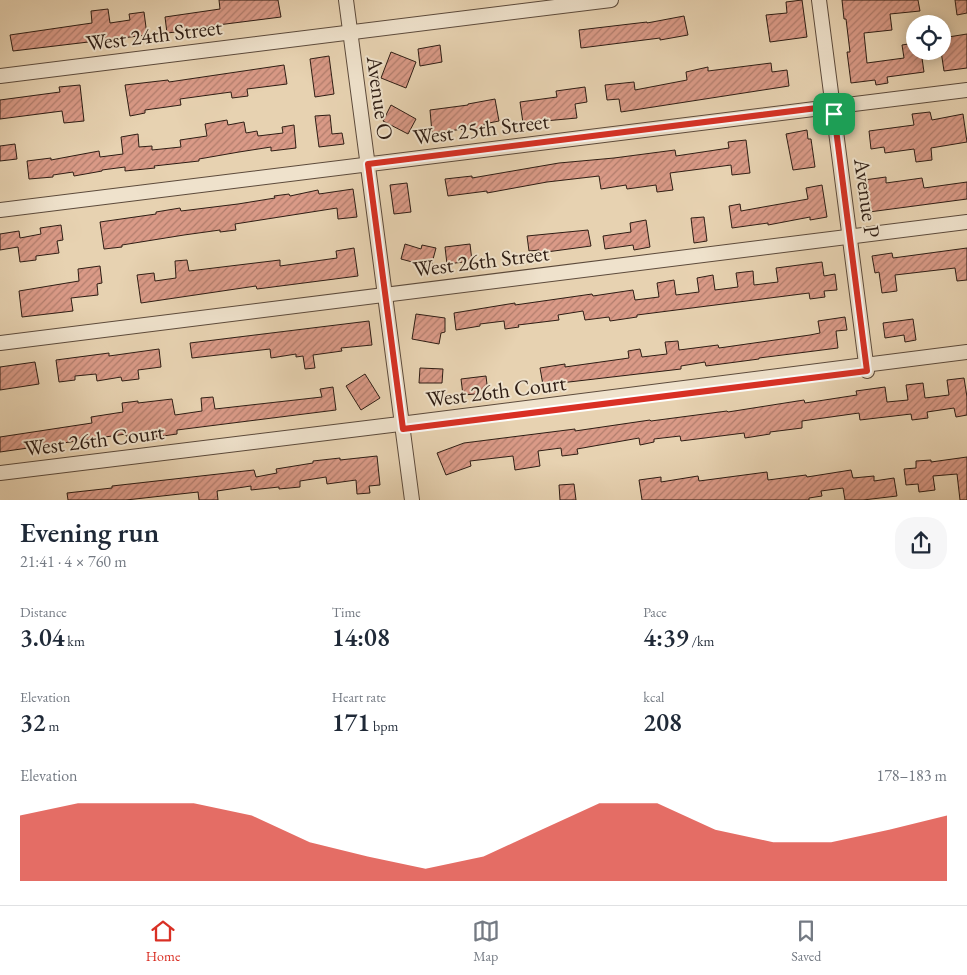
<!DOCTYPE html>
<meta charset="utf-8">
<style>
body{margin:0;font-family:"EB Garamond",serif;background:#f6f6f7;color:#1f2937;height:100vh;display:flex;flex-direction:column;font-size:19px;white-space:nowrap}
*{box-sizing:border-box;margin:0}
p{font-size:16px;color:#747a83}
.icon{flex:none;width:28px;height:28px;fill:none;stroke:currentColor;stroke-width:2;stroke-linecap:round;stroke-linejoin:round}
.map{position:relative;height:500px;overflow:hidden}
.details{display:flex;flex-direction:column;background:#fff;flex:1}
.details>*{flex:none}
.buttons{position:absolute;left:906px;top:15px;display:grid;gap:10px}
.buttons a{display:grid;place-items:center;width:45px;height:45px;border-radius:50%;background:#fff;box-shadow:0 2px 12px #0003;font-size:25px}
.pin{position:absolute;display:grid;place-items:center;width:42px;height:42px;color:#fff;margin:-21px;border-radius:10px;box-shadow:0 2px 8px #0006}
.round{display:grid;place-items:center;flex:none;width:52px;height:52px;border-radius:20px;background:#f6f6f7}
.overview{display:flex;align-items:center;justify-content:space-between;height:85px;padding:0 20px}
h1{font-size:28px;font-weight:600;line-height:38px}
.metrics{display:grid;grid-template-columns:repeat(3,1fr);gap:8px;height:85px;padding:5px 20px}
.metrics div{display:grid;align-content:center}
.metrics b{font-size:25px;font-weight:600}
.metrics small{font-size:14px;font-weight:400}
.metrics p{font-size:14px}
.chart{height:140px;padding:10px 20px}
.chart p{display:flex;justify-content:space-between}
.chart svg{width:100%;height:90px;margin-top:5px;fill:#d93025;opacity:.7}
.dock{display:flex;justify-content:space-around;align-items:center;height:70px;border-top:1px solid #e0e1e3;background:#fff;font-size:14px;color:#747a83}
.dock a{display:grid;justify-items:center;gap:2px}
.dock .selected{color:#d93025}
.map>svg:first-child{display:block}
.building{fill:url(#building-hatch);stroke:#2e1d14}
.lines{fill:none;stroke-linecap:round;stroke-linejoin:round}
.street-casing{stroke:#5c4a3b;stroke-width:16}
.street{stroke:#efe2cc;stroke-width:14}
.route-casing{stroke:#fff;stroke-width:10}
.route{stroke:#d93025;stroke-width:6}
.labels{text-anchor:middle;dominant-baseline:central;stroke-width:4;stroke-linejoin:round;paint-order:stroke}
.street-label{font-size:22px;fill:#2e1d14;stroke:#efe2cc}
</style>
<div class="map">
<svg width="967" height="500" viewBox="0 0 967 500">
<defs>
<pattern id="building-hatch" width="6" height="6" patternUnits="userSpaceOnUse" patternTransform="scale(1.25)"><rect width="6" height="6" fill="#da9a87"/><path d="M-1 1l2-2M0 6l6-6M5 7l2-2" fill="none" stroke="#b17d6d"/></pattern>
</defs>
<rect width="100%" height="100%" fill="#e7d2b1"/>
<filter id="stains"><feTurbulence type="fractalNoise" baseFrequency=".004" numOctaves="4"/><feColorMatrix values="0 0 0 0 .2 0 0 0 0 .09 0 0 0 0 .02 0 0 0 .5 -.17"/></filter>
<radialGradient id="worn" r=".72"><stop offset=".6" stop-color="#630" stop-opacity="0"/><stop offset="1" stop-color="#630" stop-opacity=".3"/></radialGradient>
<!-- building -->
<g class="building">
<path d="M219,0h59l3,17 -87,11v2l-27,3 -2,-16 55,-8z"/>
<path d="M802,0l5,37 -37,5 -4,-27 21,-2 -1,-11z"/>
<path d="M842,0h76l2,11 -30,3 2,16 -28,3 3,30 37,-5 -2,-13 13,-2v8h6l3,21 -37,5 1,6 -12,2 -1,-5 -24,3 -4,-31h3l-4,-33h-2z"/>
<path d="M955,0h12v13l-10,2z"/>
<path d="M108,9l2,14 20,-3 -1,-6 15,-2 3,23 -134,16 -3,-16 82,-12 -1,-12z"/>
<path d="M684,16l4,19 -28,5v-2l-79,10 -2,-18 68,-8v1z"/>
<path d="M967,34v34l-23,3 -3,-20h1v-13z"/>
<path d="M440,45l2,17 -22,4 -2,-17z"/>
<path d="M391,52l25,10 -10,26 -25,-10z"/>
<path d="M329,56l5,38 -19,3 -5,-38z"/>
<path d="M771,63l1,9 15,-2 2,16 -168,26 -2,-13 -12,1 -2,-15 29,-3 1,8 52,-10 -1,-8 22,-5v4z"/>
<path d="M284,65l3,19 -40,5 1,7 -16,2 -1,-6 -51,7 1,6 -36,5v3l-15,3 -5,-31 43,-5 1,2z"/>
<path d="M80,85l4,36 -20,2 -2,-12 -62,8v-19l60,-8 -1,-5z"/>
<path d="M585,87l2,15 -12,2 2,14 -54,5 -3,-21 37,-5 -1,-6z"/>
<path d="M495,99l4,22 -15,3 1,3 -12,2 -1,-1 -40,5 -2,-23 38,-5v-1z"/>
<path d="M391,105l25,14 -8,15 -25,-13z"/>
<path d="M930,112l2,8 31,-6 4,28 -36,6 1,12 -16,2 -2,-13 -29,4 -1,-6 -13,2 -2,-18 45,-6 -2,-11z"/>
<path d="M330,115l2,19 10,-1 2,11 -25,3 -4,-31z"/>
<path d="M227,120l1,5 16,-3 2,11 11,-2 1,5 25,-3 -1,-6 12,-2 2,23 -25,3v-4l-32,5 -40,7v2l-45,5 1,2 -30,3v-4l-23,3v1l-28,5 -1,-4 -20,3v2l-24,2 -2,-18 24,-3v2l48,-9 1,6 23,-3 -2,-17 17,-3 1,13 13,-1v4l29,-3 -1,-7 27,-4 -2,-12z"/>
<path d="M807,130l1,9h3l4,28 -22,3 -7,-36z"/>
<path d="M746,140l4,33 -18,2 -1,-10 -61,8 3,17 -16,2 -1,-7 -29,4 -1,-4 -25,4 -2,-13 -52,6 -60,11v-2l-39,5 -3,-17 27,-3v2l87,-15 55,-5 61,-8 1,6 53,-8 -1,-6z"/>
<path d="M15,144l2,15 -17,2v-15z"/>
<path d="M886,177v6l36,-5 2,10 43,-6v17l-98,13 -5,-32z"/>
<path d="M407,183l4,29 -17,2 -4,-29z"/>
<path d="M822,185l5,32 -17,3v-3l-42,8v-2l-36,5 -3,-22 11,-2 1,7 67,-12 -2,-11z"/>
<path d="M353,189l4,28 -19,2 -1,-11 -102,16 1,6 -16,2v-2l-36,5 -62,10v2l-18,2 -4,-27 56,-8v-2l24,-4 1,3 57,-7 37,-6 -1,-2 15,-2 1,2 28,-6 1,4z"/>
<path d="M704,217l3,24 -13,2 -3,-25z"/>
<path d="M646,220l4,27 -16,3 -1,-5 -28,4 -2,-13 28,-4 -1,-9z"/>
<path d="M61,225l2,15 -6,1 2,12 -23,3v4l-16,2 -2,-15 -18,3v-16l19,-3 1,7 21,-4 -1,-6z"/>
<path d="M588,230l3,16 -52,7v-3l-10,1 -2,-15z"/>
<path d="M405,244l16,5 1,-4 14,3 -5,19 -30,-8z"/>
<path d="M470,244l2,17 -25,3 -2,-17z"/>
<path d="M354,248l4,28 -101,13 -1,-3 -115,17 -4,-28 17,-2 1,8 21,-3 -1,-17 12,-1 2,11 91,-11v6l57,-8 -1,-7z"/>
<path d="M967,248v32l-10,1 -2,-13 -60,7 2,16 -15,2 -3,-21 -4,1 -3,-17 20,-3 1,5z"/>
<path d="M822,262l2,14 11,-2 2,16 -13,1 1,6 -15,2 -1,-6 -172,22v2l-27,4 -1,-4 -24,3 -2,-9 -25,4 1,5 -41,5 1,2 -14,2 -1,-8 -24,3v2l-24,4 -2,-17 61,-10v2l77,-11 1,2 40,-6 2,10 24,-3 -2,-14 17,-3 2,15 23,-3 -2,-14 16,-3 2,15 23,-3 -2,-14 17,-2 1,14 24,-3 -2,-14z"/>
<path d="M100,266l2,17 -5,1 1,11 -27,3 2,13 -51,6 -3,-26 60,-10 -1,-12z"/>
<path d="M416,314l29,4v14l-4,1 -2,11 -27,-5z"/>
<path d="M845,317l2,13 -11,1 2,17 -79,10v1l-53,7 -1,-4 -24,4v3l-138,16 -3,-17 25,-4v3l64,-9 -1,-7 12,-2 2,8 25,-3 -2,-12 13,-1 1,9 39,-5 1,3 91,-13 10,-2 -2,-12z"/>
<path d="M913,319l3,21 -11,2 -1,-7 -19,3 -2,-15z"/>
<path d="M369,321l3,24 -31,3 1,3 -29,4 2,13 -10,1 -2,-13 -7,1v-3l-25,4 -1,-9 -78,9 -2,-15z"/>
<path d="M159,349l2,18 -23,3 1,9 -17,2 -1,-4 -24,4 -1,-7 -21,2v4l-16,2 -3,-22 53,-7v3z"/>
<path d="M35,362l4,22 -39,6v-23z"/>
<path d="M420,368l23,1 -1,14h-23z"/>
<path d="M365,374l15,24 -19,12 -15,-24z"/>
<path d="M486,376l2,17 -25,2 -2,-16z"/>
<path d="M964,378l3,19v18l-11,2 -2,-9 -27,4 1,6 -16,2 -1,-6 -51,6 -1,-7 -57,8v7l-32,4v2l-25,4 -1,-5 -63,8 -1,-5 -26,3v3l-14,3 -1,-7 -62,11 1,5 -16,2 -1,-8 -23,3 2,15 -25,4 -2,-14 -43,5 1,5 -25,9 -9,-22 27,-10 111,-14v2l75,-11 1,1 76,-10 1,1 76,-12 1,3 52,-8 -1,-4 29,-4 2,15 21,-2 -2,-15 17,-2 2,15 24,-3 -2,-15z"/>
<path d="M333,387l3,23 -159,20v4l-21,3v-5l-30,4v-2l-126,18v-15l92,-14 -1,-6 32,-5 -1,-9 16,-2v2l34,-4 3,16 27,-4 -1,-13 12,-1 2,12 107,-12 -2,-8z"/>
<path d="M377,456l3,29 -11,1 1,7 -13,1 -1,-14 -29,4 -1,-7 -26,4v6l-21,2v-2l-28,3v-4l-34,5 1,9h-19l-1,-8 -72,8h-58l-1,-7 45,-5v-2l142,-16 2,7 21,-4 -1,-4 37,-6v-2l27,-3v2z"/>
<path d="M967,457v43h-7l-3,-26 -24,2 2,14 -16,2 -1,-8 -12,1 -2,-16 12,-1v-7l15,-1v2z"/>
<path d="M851,470l2,8 21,-2v5l20,-3 3,18 -34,4h-18l-2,-12 -22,3 1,5 -13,2v2h-167l-3,-20 22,-3v5l37,-6 1,5 68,-9 1,8 38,-5 1,2z"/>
<path d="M574,484l2,16h-16l-1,-15z"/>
</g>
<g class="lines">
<!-- street casing -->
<g class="street-casing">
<g id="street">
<path d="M346,0l66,500"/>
<path d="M819,0l48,371"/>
<path d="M0,76l611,-76"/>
<path d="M0,210l967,-120"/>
<path d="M0,343l967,-121"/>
<path d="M0,473l416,-51 551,-70"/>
</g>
</g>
<!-- street -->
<use href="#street" class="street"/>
</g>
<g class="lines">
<!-- route casing -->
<g class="route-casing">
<path id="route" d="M833,106l34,265 -464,58 -35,-265z"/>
</g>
<!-- route -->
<use href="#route" class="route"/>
</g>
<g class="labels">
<!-- street labels -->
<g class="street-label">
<text transform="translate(154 35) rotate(-7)">West 24th Street</text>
<text transform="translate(380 98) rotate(82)">Avenue O</text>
<text transform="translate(481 129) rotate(-7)">West 25th Street</text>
<text transform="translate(867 198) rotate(82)">Avenue P</text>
<text transform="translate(481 261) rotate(-7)">West 26th Street</text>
<text transform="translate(496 391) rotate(-7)">West 26th Court</text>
<text transform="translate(94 440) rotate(-7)">West 26th Court</text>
</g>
</g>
<rect width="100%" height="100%" filter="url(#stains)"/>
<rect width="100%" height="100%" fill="url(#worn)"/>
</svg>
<div class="buttons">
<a><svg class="icon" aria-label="locate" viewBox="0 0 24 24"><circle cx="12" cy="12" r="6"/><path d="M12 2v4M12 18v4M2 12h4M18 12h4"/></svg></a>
</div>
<div class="pin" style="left:834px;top:114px;background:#1e9e55"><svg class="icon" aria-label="arrive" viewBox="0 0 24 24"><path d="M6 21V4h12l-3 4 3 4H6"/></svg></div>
</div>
<section class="details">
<div class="overview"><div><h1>Evening run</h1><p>21:41 · 4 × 760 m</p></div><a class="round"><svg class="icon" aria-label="share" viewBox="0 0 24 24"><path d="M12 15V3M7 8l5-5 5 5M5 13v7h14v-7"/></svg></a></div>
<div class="metrics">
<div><p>Distance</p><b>3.04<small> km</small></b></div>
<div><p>Time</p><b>14:08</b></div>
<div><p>Pace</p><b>4:39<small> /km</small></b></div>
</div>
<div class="metrics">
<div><p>Elevation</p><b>32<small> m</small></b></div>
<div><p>Heart rate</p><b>171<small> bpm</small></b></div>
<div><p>kcal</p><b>208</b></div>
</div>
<div class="chart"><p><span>Elevation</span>178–183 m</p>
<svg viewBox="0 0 160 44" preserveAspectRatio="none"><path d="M0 44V12L10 6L20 6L30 6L40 12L50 25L60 32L70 38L80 32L90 19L100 6L110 6L120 19L130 25L140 25L150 19L160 12V44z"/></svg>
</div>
</section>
<nav class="dock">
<a class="selected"><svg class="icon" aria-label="home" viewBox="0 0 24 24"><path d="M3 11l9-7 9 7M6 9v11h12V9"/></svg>Home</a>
<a><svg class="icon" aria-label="map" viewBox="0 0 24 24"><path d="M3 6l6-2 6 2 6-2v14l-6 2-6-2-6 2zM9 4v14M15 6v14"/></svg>Map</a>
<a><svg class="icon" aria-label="saved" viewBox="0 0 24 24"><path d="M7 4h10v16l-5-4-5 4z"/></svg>Saved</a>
</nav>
